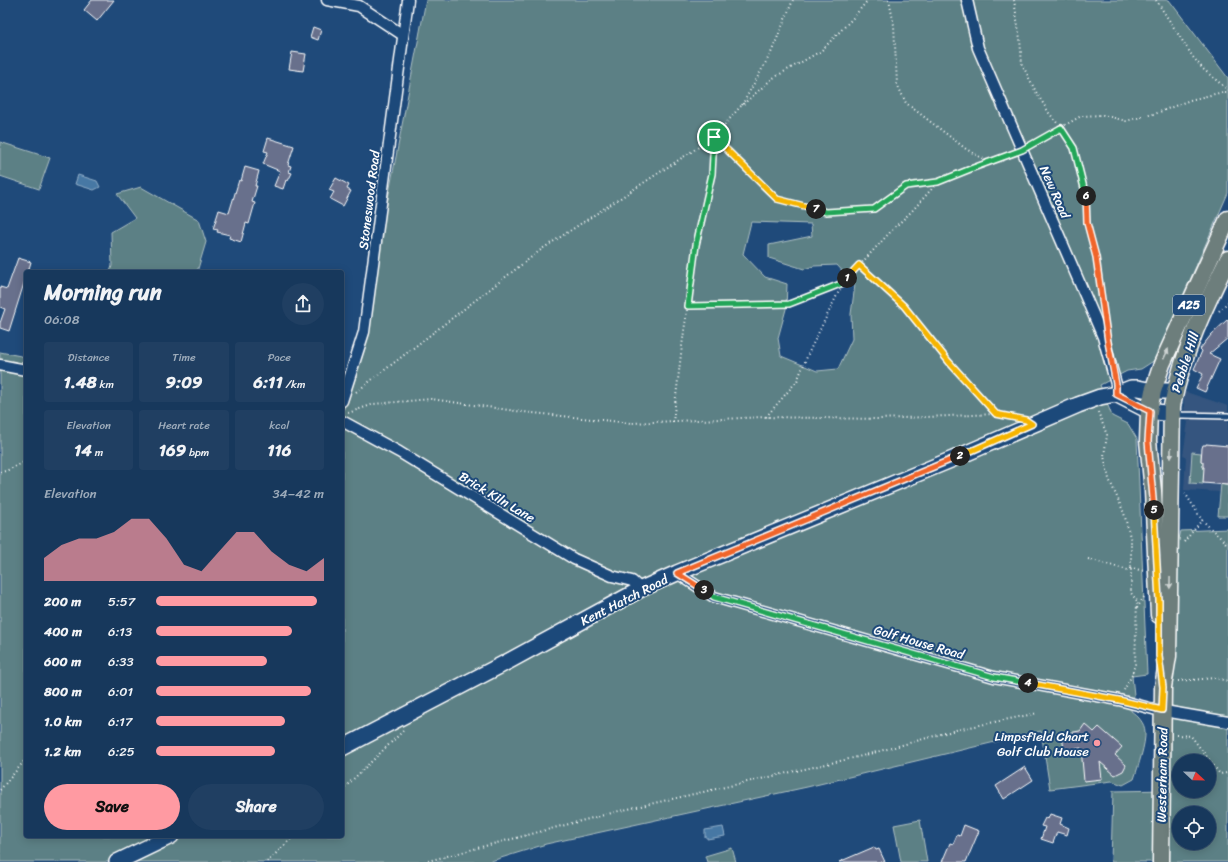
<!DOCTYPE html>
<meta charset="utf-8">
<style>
body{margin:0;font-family:Sriracha,sans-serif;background:#203f62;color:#f1f3f6;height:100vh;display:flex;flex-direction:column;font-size:15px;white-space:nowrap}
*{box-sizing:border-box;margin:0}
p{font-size:13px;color:#9eacbb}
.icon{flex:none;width:22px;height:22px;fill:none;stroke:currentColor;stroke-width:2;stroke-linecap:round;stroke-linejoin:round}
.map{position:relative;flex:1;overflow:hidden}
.panel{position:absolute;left:24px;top:270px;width:320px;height:568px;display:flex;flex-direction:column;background:#17385c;border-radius:4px;box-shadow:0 2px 10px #0003,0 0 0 1px #365272}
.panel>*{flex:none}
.needle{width:26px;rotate:112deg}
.fabs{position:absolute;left:1172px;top:754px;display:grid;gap:8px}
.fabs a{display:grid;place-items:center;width:44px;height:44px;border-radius:50%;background:#17385c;box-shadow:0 2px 10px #0003,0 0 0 1px #365272;font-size:20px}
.pin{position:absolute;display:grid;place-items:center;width:34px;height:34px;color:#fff;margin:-17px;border:2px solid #fff;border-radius:50%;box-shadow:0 1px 4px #0007}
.km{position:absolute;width:20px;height:20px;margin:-10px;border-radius:50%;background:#222;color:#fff;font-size:11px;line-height:20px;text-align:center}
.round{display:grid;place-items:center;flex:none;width:42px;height:42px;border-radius:21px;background:#203f62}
.summary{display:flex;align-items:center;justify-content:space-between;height:68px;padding:0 20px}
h1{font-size:22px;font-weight:700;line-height:30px}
.stats{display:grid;grid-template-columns:repeat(3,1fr);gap:6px;height:68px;padding:4px 20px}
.stats div{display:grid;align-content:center;border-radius:4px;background:#203f62;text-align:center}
.stats b{font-size:17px;font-weight:700}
.stats small{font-size:11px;font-weight:400}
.stats p{font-size:11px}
.chart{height:112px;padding:8px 20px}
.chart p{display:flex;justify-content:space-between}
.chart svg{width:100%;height:72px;margin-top:4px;fill:#ff9aa2;opacity:.7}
.button{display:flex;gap:8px;margin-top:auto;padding:8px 20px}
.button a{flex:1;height:46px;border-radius:24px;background:#ff9aa2;color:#111;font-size:16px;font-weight:700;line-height:46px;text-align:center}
.button a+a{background:#203f62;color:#f1f3f6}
ul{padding:0 20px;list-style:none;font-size:13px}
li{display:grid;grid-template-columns:64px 48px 1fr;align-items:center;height:30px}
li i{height:10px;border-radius:5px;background:#ff9aa2}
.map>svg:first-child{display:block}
.built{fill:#35557f}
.green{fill:#5c8085;stroke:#aec0c2;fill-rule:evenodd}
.water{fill:#4778a4;stroke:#91aec8}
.building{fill:#686f8c;stroke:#fff}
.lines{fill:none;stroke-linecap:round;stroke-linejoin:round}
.lane-casing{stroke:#fff;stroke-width:8}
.street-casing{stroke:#fff;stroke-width:13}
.secondary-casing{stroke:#fff;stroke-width:18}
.primary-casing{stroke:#fff;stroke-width:19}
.path{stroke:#fff;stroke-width:2;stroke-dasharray:1 3;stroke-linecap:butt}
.lane{stroke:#1f4a7a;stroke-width:5}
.street{stroke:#1f4a7a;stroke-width:10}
.secondary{stroke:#1f4a7a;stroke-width:15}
.primary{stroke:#6d7e7c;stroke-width:16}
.oneway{fill:#ccd2d1}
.split-1-casing{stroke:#fff;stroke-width:8}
.split-2-casing{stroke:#fff;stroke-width:8}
.split-3-casing{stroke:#fff;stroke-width:8}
.split-4-casing{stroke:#fff;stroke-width:8}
.split-5-casing{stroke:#fff;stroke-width:8}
.split-6-casing{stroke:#fff;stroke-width:8}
.split-7-casing{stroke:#fff;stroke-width:8}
.split-8-casing{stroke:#fff;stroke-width:8}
.split-1{stroke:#22a559;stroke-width:5}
.split-2{stroke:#f5b400;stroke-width:5}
.split-3{stroke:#f0652b;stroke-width:5}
.split-4{stroke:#22a559;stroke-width:5}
.split-5{stroke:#f5b400;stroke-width:5}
.split-6{stroke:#f0652b;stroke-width:5}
.split-7{stroke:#22a559;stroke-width:5}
.split-8{stroke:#f5b400;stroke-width:5}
.poi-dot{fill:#ff9aa2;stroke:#1f4a7a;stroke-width:1.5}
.labels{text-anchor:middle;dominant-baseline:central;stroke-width:4;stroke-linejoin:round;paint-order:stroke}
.shield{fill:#1f4a7a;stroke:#bcc9d7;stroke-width:1}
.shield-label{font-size:12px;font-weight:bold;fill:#fff}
.street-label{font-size:13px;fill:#fff;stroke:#1f4a7a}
.poi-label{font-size:13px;fill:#fff;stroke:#1f4a7a;text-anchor:end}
</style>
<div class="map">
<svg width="1228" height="862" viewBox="0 0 1228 862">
<rect width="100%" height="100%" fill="#1f4a7a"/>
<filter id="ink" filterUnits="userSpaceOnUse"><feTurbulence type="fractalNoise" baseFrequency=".025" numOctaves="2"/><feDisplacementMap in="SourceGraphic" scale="8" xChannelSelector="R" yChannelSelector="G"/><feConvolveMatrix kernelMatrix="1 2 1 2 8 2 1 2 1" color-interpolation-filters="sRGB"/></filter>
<g filter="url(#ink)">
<!-- built -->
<path class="built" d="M1183,391l45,15v110h-10l2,-24 -36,-2 2,-33 -3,-1 5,-34 -3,-3z"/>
<!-- green -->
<g class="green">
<path d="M426,0h743l59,78v115l-73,167 -14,9 -14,2 -27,14 12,31 16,8 9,15 10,235 -15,2 2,19 -3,16c6,4 14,12 14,21 1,11 -7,35 -11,47l-11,6 -11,-4 -62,8 -9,-58 -234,56 -261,57 -58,18h-488v-510l26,5v479h316v-427h2l26,-87 15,-108zM751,222l60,2 1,12 -43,9v13l35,11 10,-3 23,-1 18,20 -4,29 1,25 -14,30 -21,2 -36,-15 -3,-18 8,-29 1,-25 -22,-7 -22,-23z"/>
<path d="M0,142l50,16 -11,31 -39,-13z"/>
<path d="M141,187l58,33 7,22 -9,30h-87l2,-6 -1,-34 24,-14 -18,-24z"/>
<path d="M1192,452l9,1v8l2,1v4l4,1 -3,6 -1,11 -13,-1z"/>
<path d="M1221,484l7,2v30h-10z"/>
<path d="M1228,529v333h-117l2,-71 55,-1 2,-169 5,-66 6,-24zM1179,761h30v30h-30zM1179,813h30v30h-30z"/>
<path d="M920,820l7,42h-26l-7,-37z"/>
<path d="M732,848l4,14h-29l-2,-6z"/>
</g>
<!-- water -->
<g class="water">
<path d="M78,175l19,6 3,6 -6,3 -19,-6z"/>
<path d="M723,827l2,9 -18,3v-2h-2v-7z"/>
</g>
<!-- building -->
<g class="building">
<path d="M92,0h22l-17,21 -13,-11z"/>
<path d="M313,27l8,3 -3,10 -8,-3z"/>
<path d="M292,52l14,2 -3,17 -14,-2z"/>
<path d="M268,138l26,8 -6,19 3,1 -2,6 3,1 -4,8 -2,-1 -3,9 -9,-3 6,-15 -17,-7 5,-12 -4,-1z"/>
<path d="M245,167l14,4 -4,15h2l-5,16 3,1 -6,21 -3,-1 -5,19 -12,-4 1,-3 -13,-3 1,-2 -5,-1 6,-19 10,3 10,-33 2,1z"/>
<path d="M336,178l13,7 -2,4 4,2 -8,15 -13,-7 4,-7 -5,-2z"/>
<path d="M18,258l13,4 -3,10h-2v5l-17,54 -9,-3v-5l5,-14 -5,-2v-20l7,2z"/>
<path d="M1228,319v19l-19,16 11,5 -15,33 -9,-4 7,-14 -9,-5 8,-18 -2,-2 11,-14z"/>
<path d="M1206,444l22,2v39l-25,-2 1,-16h-1v-5l-2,-1 1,-13 1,-3h3z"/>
<path d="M1085,724l9,8 5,-5 23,20 -7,8 11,10 -3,6 -8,4 -15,-13 2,17 -18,2 -3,-33 -17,3 -2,-17 18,-3z"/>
<path d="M1025,767l8,13 -29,19 -8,-13z"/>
<path d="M1050,814l12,4 -2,6 9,4 -2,7 -10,-3 -4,11 -12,-4 4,-12 -4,-1 4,-8 3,1z"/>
<path d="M964,825l15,6 -13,31h-24l8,-19 3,1 4,-9 3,1z"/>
<path d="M874,847l2,3 3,-1 6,13h-46z"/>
</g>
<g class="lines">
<!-- lane casing -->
<g class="lane-casing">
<path id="lane" d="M1176,410l5,5 47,1"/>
</g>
<!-- street casing -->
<g class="street-casing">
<g id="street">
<path d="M327,0l32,6 44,29"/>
<path d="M967,0l11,48 125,289 13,47v10"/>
<path d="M0,365l26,5"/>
<path d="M342,401l22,-69 44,-332"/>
<path d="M342,421l57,31 175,107 38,17 20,5 9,8"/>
<path d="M677,573l37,24 280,80 125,23 34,9 75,13"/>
</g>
</g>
<!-- secondary casing -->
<g class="secondary-casing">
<g id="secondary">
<path d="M1116,394l33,17 23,3"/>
<path d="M342,748l167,-87 132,-72 36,-16 276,-114 125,-54 22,-8 16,-3 15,-6h7l15,3h21"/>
<path d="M117,862l54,-26"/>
</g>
</g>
<!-- primary casing -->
<g class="primary-casing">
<g id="primary">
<path d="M1159,615l-6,-124 -5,-50 1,-30 4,-20 9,-27 66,-145"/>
<path d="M1161,862l2,-175 5,-31 4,-250c10,-52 33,-100 56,-147"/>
</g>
</g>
<!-- path -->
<g class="path">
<path d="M889,0l5,25 3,59 9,19 60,46 23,13"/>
<path d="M1014,0l6,39 2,25 14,28 13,21 12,15 13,20 11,48 2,27 9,34 8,55"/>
<path d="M1156,0l37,57 10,12 25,21"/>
<path d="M742,105l29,-52 22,-53"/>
<path d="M714,137l63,62 49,13 48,-3 32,-23 32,-4 75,-29"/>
<path d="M1030,145l51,-29 22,-1 23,6 31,-8 33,-13 33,-8h5"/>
<path d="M859,265l45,41 45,56 47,52"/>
<path d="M688,307l101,-3 53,-21"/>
<path d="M1219,311l9,-9"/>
<path d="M356,392l186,-143 172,-112 26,-30 33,-29 48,-27 31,-32 16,-19"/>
<path d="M1098,412l9,23 -3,21 5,23 15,34 7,28v52l6,8 -2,63 -3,11 -8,15"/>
<path d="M348,413l26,-9 57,-5 92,13 108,11 134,-6 114,2 117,-5 18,4"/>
<path d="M766,417l31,-36 12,-29 34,-69 51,-55 18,-17 25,-28"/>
<path d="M673,422l9,-76 14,-101 16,-71 2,-37"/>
<path d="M0,472l6,-1 20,-10"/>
<path d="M1185,493l17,27 26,25"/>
<path d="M1184,542l18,-22"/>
<path d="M1088,559l40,11 4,-2 12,3"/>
<path d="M1137,608l7,-11"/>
<path d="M1178,681l37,-3 13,3"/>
<path d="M1176,735l15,1 29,38 8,-1"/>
<path d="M0,790l26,-31"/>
<path d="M342,790l61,-59"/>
<path d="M267,862l27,-26"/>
<path d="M424,862l195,-51 243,-55 94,-26 82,-17"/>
</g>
<!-- lane -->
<use href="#lane" class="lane"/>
<!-- street -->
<use href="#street" class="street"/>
<!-- secondary -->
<use href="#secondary" class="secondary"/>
<!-- primary -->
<use href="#primary" class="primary"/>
</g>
<!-- one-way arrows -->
<defs><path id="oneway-solid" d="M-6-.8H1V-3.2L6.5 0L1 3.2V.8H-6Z"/></defs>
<g class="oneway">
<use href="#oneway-solid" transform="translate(1166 354) rotate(-65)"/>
<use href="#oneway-solid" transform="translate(1171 453) rotate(90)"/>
<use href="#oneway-solid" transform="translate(1170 583) rotate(91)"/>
</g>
</g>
<g class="lines" filter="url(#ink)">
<!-- split-1 casing -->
<g class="split-1-casing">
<path id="split-1" d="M714,137l-2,37 -16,71 -8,61 101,-2 54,-21 4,-5"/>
</g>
<!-- split-2 casing -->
<g class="split-2-casing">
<path id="split-2" d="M847,278l12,-13 45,41 45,56 47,52 30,6 6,4 -72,32"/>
</g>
<!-- split-3 casing -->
<g class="split-3-casing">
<path id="split-3" d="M704,590l-27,-17 283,-117"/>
</g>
<!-- split-4 casing -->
<g class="split-4-casing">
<path id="split-4" d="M704,590l10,7 280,80 34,6"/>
</g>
<!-- split-5 casing -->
<g class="split-5-casing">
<path id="split-5" d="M1028,683l91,17 43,10 1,-23 -4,-31v-55l-5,-91"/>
</g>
<!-- split-6 casing -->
<g class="split-6-casing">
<path id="split-6" d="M1086,196l1,27 9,34 12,85 8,42v10l34,17 -2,30 6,69"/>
</g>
<!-- split-7 casing -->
<g class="split-7-casing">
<path id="split-7" d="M816,209l10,3 48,-3 32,-23 32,-4 35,-14 49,-18 39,-22 13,20 12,48"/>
</g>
<!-- split-8 casing -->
<g class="split-8-casing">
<path id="split-8" d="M714,137l63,62 39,10"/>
</g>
<!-- split-1 -->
<use href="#split-1" class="split-1"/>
<!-- split-2 -->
<use href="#split-2" class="split-2"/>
<!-- split-3 -->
<use href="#split-3" class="split-3"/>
<!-- split-4 -->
<use href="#split-4" class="split-4"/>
<!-- split-5 -->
<use href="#split-5" class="split-5"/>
<!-- split-6 -->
<use href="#split-6" class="split-6"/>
<!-- split-7 -->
<use href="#split-7" class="split-7"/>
<!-- split-8 -->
<use href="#split-8" class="split-8"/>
</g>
<!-- markers -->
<circle class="poi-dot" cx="1097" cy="743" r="4"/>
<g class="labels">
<!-- shield labels -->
<rect class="shield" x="1173" y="295" width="32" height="20" rx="3"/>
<g class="shield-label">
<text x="1189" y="305">A25</text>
</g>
<!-- street labels -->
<g class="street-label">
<text transform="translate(1055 192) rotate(66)">New Road</text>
<text transform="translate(369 200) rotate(-83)">Stoneswood Road</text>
<text transform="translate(1185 362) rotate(-72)">Pebble Hill</text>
<text transform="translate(497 497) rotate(31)">Brick Kiln Lane</text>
<text transform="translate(624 600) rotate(-27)">Kent Hatch Road</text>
<text transform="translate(919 642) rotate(16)">Golf House Road</text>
<text transform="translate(1162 775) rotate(-89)">Westerham Road</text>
</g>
<!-- poi labels -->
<g class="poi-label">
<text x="1089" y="736">Limpsfield Chart<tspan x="1089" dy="15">Golf Club House</tspan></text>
</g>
</g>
</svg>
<div class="fabs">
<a><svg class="needle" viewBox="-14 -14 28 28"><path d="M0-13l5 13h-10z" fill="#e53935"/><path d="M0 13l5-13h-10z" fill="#9eacbb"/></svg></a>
<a><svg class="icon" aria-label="locate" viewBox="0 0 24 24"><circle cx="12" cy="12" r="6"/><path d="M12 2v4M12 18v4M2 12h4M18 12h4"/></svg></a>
</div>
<div class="pin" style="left:714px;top:137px;background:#1e9e55"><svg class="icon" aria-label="arrive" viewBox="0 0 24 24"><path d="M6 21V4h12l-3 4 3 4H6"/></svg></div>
<b class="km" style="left:847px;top:278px">1</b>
<b class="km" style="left:960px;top:456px">2</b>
<b class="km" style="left:704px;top:590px">3</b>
<b class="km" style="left:1028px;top:683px">4</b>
<b class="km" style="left:1154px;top:510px">5</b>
<b class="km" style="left:1086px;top:196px">6</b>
<b class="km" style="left:816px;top:209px">7</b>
<section class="panel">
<div class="summary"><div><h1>Morning run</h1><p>06:08</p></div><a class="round"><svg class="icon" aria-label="share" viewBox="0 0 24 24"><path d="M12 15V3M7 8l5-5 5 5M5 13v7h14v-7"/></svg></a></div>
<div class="stats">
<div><p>Distance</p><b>1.48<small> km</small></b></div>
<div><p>Time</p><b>9:09</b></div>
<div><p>Pace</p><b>6:11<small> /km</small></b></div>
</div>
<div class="stats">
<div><p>Elevation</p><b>14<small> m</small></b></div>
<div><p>Heart rate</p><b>169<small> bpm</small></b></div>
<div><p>kcal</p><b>116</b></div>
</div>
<div class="chart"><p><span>Elevation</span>34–42 m</p>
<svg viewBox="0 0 160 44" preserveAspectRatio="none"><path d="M0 44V30L10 22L20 18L30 18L40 14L50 6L60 6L70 18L80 34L90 38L100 26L110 14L120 14L130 26L140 34L150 38L160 30V44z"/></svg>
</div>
<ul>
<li><b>200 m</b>5:57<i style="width:96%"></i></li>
<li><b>400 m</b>6:13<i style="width:81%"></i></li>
<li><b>600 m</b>6:33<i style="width:66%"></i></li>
<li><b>800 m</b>6:01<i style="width:92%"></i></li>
<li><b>1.0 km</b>6:17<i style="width:77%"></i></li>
<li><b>1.2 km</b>6:25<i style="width:71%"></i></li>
</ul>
<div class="button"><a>Save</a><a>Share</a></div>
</section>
</div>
